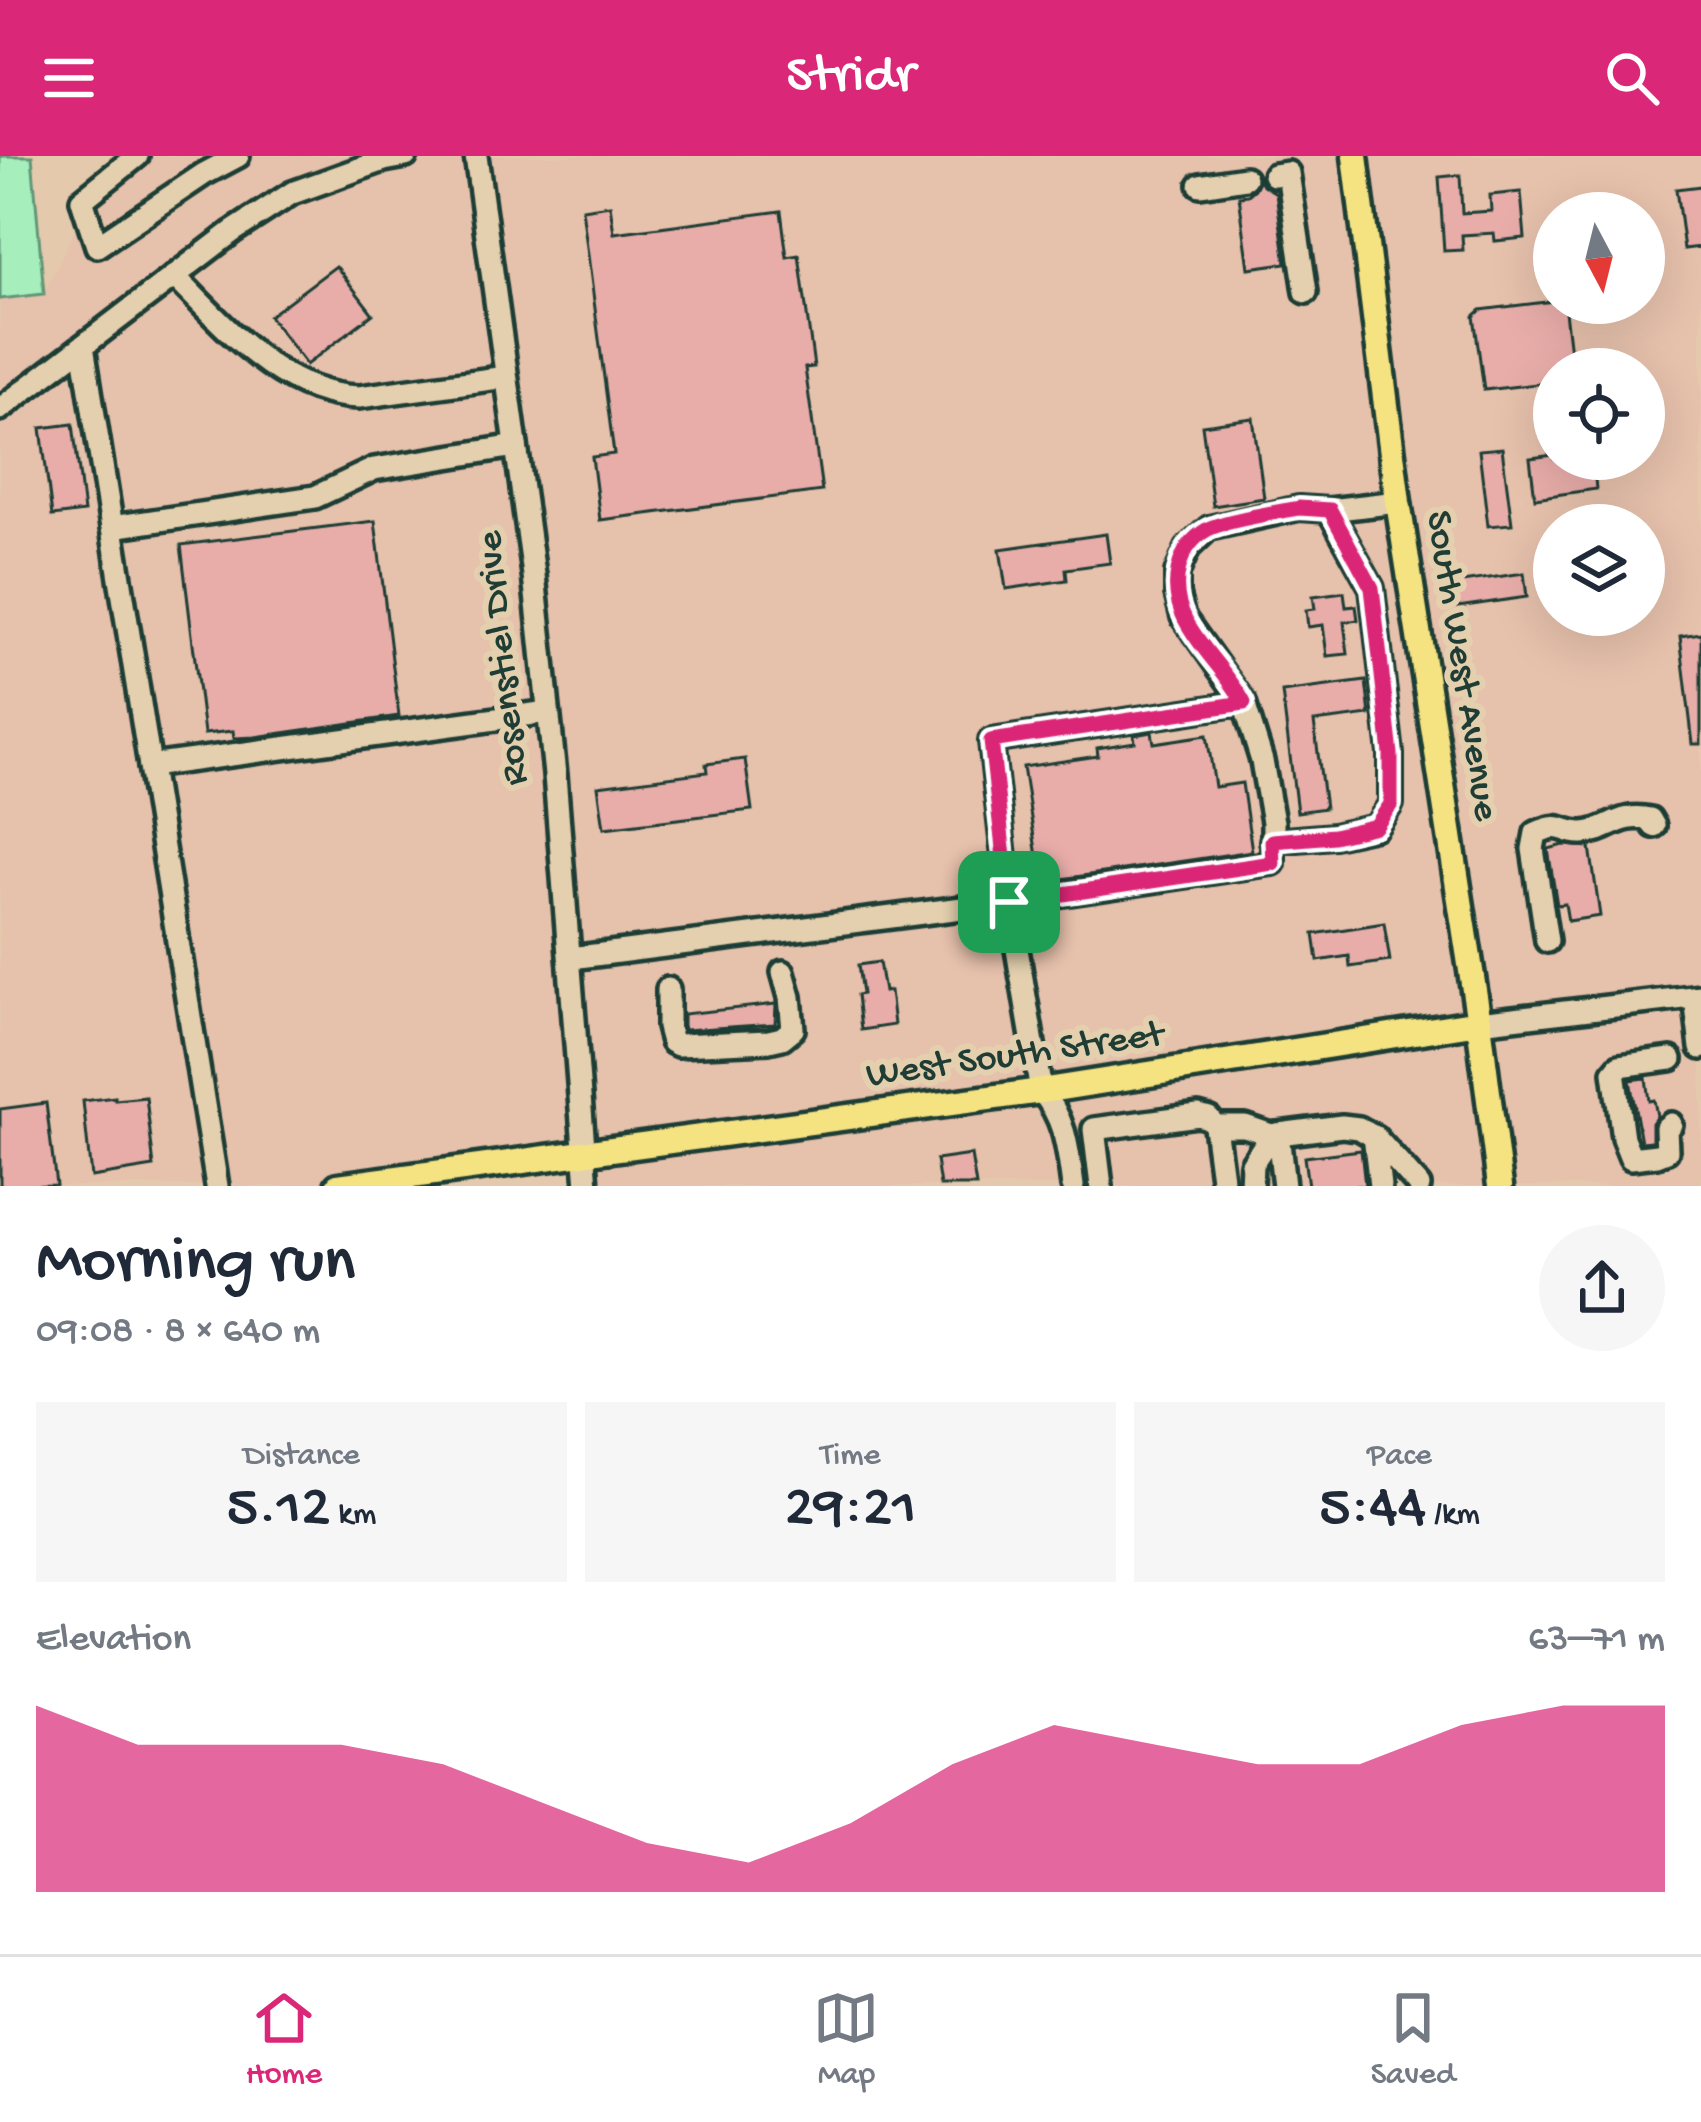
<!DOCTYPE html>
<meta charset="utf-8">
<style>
body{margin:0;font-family:"Gochi Hand",sans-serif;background:#f6f6f7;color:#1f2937;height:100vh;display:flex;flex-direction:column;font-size:45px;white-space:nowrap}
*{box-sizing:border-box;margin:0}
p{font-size:39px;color:#747a83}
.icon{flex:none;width:66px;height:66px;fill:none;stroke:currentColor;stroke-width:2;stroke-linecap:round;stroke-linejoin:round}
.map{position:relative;height:1030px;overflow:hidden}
.side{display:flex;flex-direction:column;background:#fff;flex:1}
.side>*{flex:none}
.needle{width:78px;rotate:173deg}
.tools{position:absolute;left:1533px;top:36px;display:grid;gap:24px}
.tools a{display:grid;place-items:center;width:132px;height:132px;border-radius:50%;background:#fff;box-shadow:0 12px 48px #0002;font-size:60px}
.pin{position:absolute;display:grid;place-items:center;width:102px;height:102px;color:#fff;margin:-51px;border-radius:24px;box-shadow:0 6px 18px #0006}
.round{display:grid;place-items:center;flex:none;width:126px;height:126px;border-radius:63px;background:#f6f6f7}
.overview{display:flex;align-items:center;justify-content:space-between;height:204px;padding:0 36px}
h1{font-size:66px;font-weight:600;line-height:90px}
.stats{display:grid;grid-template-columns:repeat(3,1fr);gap:18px;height:204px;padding:12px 36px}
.stats div{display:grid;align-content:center;border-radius:0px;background:#f6f6f7;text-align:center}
.stats b{font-size:60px;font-weight:600}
.stats small{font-size:33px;font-weight:400}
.stats p{font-size:33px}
.chart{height:336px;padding:24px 36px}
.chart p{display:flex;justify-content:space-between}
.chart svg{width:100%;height:216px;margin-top:12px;fill:#db2777;opacity:.7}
header{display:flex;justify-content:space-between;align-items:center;height:156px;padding:0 36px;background:#db2777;color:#fff;font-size:54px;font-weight:600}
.menu{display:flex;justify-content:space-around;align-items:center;height:168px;border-top:3px solid #e0e1e3;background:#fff;font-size:33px;color:#747a83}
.menu a{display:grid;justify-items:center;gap:6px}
.menu .on{color:#db2777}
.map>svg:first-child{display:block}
.built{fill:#e6c1ac;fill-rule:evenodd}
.green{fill:#a6eebb;stroke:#629678;stroke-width:3}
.building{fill:#e8ada9;stroke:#1f3d34;stroke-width:3}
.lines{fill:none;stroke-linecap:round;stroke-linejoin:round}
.minor-casing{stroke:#1f3d34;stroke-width:30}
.major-casing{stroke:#1f3d34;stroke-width:33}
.minor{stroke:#e4d0ae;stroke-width:21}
.major{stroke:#f5e382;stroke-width:24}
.route-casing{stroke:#fff;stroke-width:24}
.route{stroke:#db2777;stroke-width:15}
.labels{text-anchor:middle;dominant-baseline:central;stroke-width:12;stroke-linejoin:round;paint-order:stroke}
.street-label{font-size:39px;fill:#1f3d34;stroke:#e4d0ae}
</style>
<header><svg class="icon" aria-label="menu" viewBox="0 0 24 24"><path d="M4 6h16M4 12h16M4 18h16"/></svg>Stridr<svg class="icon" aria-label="search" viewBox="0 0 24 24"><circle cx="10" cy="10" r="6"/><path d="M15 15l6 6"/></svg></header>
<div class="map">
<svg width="1701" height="1030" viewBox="0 0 1701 1030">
<rect width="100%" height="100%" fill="#e5c9ad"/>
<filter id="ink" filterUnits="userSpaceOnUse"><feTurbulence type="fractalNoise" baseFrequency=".00833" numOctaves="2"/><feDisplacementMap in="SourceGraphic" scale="24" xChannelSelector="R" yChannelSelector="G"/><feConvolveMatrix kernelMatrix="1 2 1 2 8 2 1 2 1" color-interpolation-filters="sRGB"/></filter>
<g filter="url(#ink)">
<!-- built -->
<path class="built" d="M110,0h1591v1030h-1114l-2,-31 -247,31h-338v-887l44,-5zM1554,57h90v90h-90zM1554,213h90v90h-90zM1554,369h90v90h-90z"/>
<!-- green -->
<path class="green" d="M0,0h32l12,138 -44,5z"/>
<!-- building -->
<g class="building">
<path d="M1460,19l2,38 29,-2 -1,-16 31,-3 4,46 -30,3 -1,-8 -32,2 1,15 -19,1 -5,-74z"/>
<path d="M1260,23l3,6 13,8 10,70 -37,5 -10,-72 9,-1 7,-6z"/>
<path d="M1701,30v61l-17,2 -8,-60z"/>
<path d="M610,49l4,28 167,-22 6,46 12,-2 15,112 -9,1 17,123 -222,29 -8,-63 22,-3 -32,-245z"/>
<path d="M336,110l37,48 -67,51 -37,-49z"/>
<path d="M1554,145l10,2 8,66h-18v13l-70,8 -10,-74 7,-6z"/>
<path d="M1253,262l11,80 -51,8 -11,-81z"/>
<path d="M73,268l11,88 -32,4 -11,-88z"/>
<path d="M1502,292l10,76 -24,2 -9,-76z"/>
<path d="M1554,299v4h39l3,30 -61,9 -5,-40z"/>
<path d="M375,365l24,195 -144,21 -21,1 -1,-7 -29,3 -23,-189z"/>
<path d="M1106,378l4,29 -44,6 1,11 -61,9 -6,-40z"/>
<path d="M1524,417l3,24 -69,10 -3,-24z"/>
<path d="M1344,436l2,15 10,-1 2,14 -14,2 4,32 -21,2 -4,-31 -15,2 -2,-17 9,-1 -2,-13z"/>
<path d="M1701,477v111h-8l-13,-108z"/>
<path d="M1366,525l4,34 -56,7 11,86 -28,4 -15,-120z"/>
<path d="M1152,576l2,11 53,-8 8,52 27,-4 10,68 -211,31 -18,-115 75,-11 -1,-8 38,-6 -1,-7z"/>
<path d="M745,603l7,51 -148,18 -6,-42 109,-14 -1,-8z"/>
<path d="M1564,689l26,2 10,69 -32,5 -3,-17 -8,1 -9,-56z"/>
<path d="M1384,767l6,38 -40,6 -1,-11 -31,5 -4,-27z"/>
<path d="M879,806l5,30 6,-1 4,34 -33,5 -4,-35 5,-1 -4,-29z"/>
<path d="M776,848l-1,20 -91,6 -1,-5v-11z"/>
<path d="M1646,922l3,23 5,-1 3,16 -5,7v18l-11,1 -11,-62z"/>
<path d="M115,941v3l31,-3 8,70 -63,10 -8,-76z"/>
<path d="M46,947l10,82 -56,1v-77z"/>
<path d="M1361,994l4,36h-57l-4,-29z"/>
<path d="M971,999l5,31h-36l-4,-26z"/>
</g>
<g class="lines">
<!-- minor casing -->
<g class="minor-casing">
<g id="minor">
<path d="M137,0l-55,44 15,46 107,-72 34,-18"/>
<path d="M476,0l58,419 21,200 32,411"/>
<path d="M1274,19l14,-2 18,119"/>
<path d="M1200,29l45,-7"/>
<path d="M174,120c52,51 106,119 185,121l147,-20"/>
<path d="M83,190l134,840"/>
<path d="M0,253l232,-177 60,-39 92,-33 22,-4"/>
<path d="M112,371l203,-30 59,-28 142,-23"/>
<path d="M150,610l398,-54"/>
<path d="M1272,685l62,-5 42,-9 15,-23v-50l-19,-166 -43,-78"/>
<path d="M1547,785l-14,-92 3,-16c28,-13 25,1 47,0 26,-1 35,-21 67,-14l4,7"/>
<path d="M571,802l438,-56 -18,-161 253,-38"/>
<path d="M668,833v38l4,15 6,3 91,-4 13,-3 11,-9 -3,-32 -7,-25"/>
<path d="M1695,841l6,51"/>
<path d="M1479,866l222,-26"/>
<path d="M1671,968l-5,4 1,23 -10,4 -26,3 -8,-20 -9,-66 5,-6 52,-7"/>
<path d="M1215,970h30l26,9 71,-9 17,2 17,10 43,48"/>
<path d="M1278,978l6,52"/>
<path d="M1374,980l6,50"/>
<path d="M1073,1030c-5,-35 -7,-67 -32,-95l-32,-189 264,-39v-41l-11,-61 -18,-58 -61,-86 -6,-23v-21l11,-25 21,-20 90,-20 30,2 69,-8"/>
<path d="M1101,1030l-7,-57 104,-14 11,3 6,8 8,60"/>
<path d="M1251,1030l1,-22 19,-29"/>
</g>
</g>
<!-- major casing -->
<g class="major-casing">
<g id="major">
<path d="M1355,0l43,346 81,520 21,164"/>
<path d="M338,1030l703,-95 438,-69"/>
</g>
</g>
<!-- minor -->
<use href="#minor" class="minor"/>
<!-- major -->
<use href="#major" class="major"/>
</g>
</g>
<g class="lines" filter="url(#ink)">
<!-- route casing -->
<g class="route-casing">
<path id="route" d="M1299,352l31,2 42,78 19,166v50l-15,22 -42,10 -62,5 1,22 -264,39 -18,-161 253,-38c-16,-30 -43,-53 -59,-84 -16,-31 -9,-72 23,-90 17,-9 70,-17 91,-21z"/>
</g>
<!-- route -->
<use href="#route" class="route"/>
</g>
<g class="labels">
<!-- street labels -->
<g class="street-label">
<text transform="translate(505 502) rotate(-96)">Rosenstiel Drive</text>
<text transform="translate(1460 510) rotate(81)">South West Avenue</text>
<text transform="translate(1015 901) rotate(-8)">West South Street</text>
</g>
</g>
</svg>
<div class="tools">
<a><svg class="needle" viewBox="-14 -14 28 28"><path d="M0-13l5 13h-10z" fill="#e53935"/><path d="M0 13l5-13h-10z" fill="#747a83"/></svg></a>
<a><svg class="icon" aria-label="locate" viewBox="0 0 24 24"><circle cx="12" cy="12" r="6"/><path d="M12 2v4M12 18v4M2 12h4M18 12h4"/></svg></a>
<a><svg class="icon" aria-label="layers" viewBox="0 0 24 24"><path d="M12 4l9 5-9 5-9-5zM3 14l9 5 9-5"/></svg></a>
</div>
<div class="pin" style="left:1009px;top:746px;background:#1e9e55"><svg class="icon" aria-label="arrive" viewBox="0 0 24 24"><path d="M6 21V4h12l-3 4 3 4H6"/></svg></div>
</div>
<section class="side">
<div class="overview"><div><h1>Morning run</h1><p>09:08 · 8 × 640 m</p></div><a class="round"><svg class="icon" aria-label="share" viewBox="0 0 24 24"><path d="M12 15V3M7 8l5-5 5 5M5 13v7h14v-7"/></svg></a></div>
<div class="stats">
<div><p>Distance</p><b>5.12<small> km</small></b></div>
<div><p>Time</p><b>29:21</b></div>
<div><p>Pace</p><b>5:44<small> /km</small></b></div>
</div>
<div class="chart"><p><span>Elevation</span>63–71 m</p>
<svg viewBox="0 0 160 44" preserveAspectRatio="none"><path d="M0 44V6L10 14L20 14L30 14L40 18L50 26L60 34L70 38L80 30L90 18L100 10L110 14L120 18L130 18L140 10L150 6L160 6V44z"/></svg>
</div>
</section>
<nav class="menu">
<a class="on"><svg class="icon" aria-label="home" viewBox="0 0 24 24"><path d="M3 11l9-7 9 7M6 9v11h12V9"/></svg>Home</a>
<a><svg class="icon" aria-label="map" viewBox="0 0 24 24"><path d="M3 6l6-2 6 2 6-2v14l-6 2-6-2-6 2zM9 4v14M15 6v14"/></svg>Map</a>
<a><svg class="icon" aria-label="saved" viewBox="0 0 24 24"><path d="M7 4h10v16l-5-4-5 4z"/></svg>Saved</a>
</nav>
